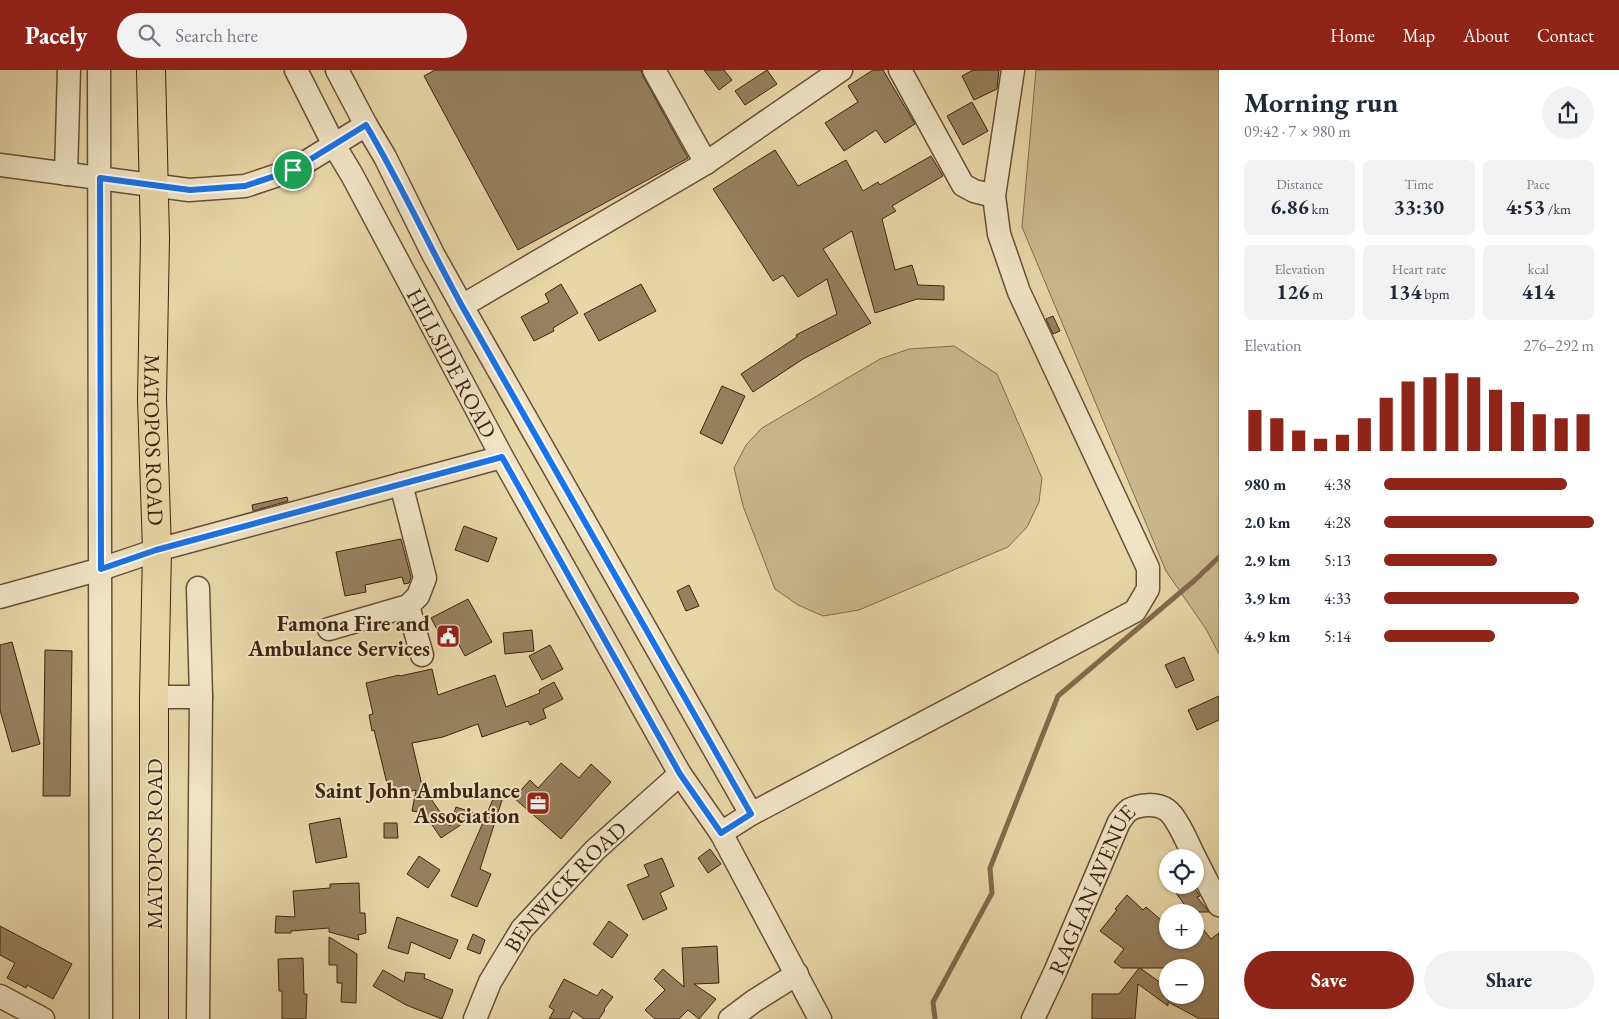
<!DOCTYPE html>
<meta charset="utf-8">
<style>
body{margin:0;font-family:"EB Garamond",serif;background:#f2f2f3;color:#1f2937;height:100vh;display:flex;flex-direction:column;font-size:19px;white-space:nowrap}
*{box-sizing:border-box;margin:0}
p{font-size:16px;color:#747a83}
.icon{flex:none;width:28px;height:28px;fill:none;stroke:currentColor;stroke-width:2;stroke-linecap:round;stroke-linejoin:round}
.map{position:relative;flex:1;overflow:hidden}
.side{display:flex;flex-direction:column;background:#fff;width:400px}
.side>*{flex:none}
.fabs{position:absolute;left:1159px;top:779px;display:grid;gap:10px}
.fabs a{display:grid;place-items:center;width:45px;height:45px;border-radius:50%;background:#fff;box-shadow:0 1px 4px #0004;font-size:25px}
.pin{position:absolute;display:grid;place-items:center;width:42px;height:42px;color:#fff;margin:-21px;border:2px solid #fff;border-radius:50%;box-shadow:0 1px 5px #0007}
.round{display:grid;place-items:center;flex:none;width:52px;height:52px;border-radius:26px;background:#f2f2f3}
.summary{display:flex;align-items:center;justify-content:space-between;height:85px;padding:0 25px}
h1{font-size:28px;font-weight:700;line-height:38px}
.metrics{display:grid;grid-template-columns:repeat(3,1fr);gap:8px;height:85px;padding:5px 25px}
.metrics div{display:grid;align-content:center;border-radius:8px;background:#f2f2f3;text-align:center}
.metrics b{font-size:21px;font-weight:700}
.metrics small{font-size:14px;font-weight:400}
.metrics p{font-size:14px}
.chart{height:140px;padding:10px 25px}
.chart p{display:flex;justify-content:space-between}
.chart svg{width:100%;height:90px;margin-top:5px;stroke:#8f2418;stroke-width:6}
.cta{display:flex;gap:10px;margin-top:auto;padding:10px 25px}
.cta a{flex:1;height:58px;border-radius:30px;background:#8f2418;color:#fff;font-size:20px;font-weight:700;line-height:58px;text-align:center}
.cta a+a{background:#f2f2f3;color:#1f2937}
ul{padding:0 25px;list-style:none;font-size:16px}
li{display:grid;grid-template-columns:80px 60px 1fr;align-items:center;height:38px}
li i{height:12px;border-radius:6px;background:#8f2418}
header{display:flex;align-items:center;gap:30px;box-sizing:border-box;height:70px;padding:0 25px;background:#8f2418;color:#fff}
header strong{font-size:24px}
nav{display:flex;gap:28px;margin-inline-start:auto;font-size:18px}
.search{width:350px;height:45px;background:#f2f2f3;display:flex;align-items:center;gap:12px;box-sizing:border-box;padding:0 18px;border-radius:28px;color:#747a83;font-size:19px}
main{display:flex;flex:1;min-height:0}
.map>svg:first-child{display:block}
.green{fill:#cbb78e;stroke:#866c50}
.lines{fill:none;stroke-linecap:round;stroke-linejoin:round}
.stream{stroke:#83694c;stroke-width:5}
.building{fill:#97805f;stroke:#402211;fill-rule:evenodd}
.minor-casing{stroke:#6a4f36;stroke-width:25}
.major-casing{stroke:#402211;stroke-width:30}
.minor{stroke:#f0e4c6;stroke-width:22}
.major{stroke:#e8d6a7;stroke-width:28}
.route-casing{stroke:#fff;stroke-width:10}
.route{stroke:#1a73e8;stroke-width:6}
.labels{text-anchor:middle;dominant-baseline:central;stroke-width:4;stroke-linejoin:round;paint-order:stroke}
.street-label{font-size:22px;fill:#402211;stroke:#f0e4c6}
.poi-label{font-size:22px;font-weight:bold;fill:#402211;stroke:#f0e4c6;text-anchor:end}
</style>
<header>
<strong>Pacely</strong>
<div class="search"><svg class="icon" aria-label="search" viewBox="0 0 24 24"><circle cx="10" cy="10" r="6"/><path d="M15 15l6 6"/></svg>Search here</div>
<nav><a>Home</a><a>Map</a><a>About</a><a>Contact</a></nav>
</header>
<main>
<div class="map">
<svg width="1219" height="949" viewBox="0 0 1219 949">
<rect width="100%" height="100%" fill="#e8d6a7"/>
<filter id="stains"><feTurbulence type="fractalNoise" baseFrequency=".004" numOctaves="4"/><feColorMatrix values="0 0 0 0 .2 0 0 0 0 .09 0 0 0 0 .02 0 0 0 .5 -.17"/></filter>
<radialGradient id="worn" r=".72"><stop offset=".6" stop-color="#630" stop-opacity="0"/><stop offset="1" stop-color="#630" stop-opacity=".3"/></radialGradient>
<!-- green -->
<g class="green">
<path d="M1036,0h183v584l-13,-25 -40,-58 -144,-344z"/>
<path d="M954,276l43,28 45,104 -3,24 -12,25 -19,20 -149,63 -36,6 -25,-11 -23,-16 -32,-83 -9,-38 12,-23 16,-17 118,-69 29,-10z"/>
</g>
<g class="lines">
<!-- stream -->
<path class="stream" d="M935,949l-2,-17 59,-109 -2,-25 68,-172 137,-116 24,-23"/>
</g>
<!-- building -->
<g class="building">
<path d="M435,0h206l2,6 45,82 -170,92 -94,-174z"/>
<path d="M704,0h20l8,10 -13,10z"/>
<path d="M767,0l10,14 -32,21 -10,-14z"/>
<path d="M873,0h10l32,54 -30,19 -9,-13 -32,21 -19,-28 33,-21 -10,-16z"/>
<path d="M973,0h26l-2,19 -23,11 -12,-24z"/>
<path d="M972,32l16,29 -25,14 -16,-29z"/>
<path d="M775,80l23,36 48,-26 17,31 15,-9 2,3 51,-29 12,20 -51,30 4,5 -14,8 13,51 17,-5 6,20 26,1v14l-27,-1 -42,14 -23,-82 -29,18 48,74 -68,36 -50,33 -12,-18 56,-37 -1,-2 41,-21 -10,-35 -29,18 -15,-22 -10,6 -60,-92z"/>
<path d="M561,214l17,29 -25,15 1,3 -20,10 -13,-24 28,-15 -4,-8z"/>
<path d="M641,214l15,27 -57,30 -15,-27z"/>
<path d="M1053,246l7,15 -7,3 -7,-15z"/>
<path d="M722,316l23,10 -23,48 -22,-11z"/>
<path d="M287,427l1,4 -35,10 -1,-6z"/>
<path d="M464,456l33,12 -9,24 -33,-12z"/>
<path d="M401,469l10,38 -2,6 -5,1 -2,-7 -37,8 1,7 -21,4 -9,-44z"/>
<path d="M689,515l10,21 -13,5 -9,-20z"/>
<path d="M468,529l24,43 -27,14 -13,-24 -11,5 -10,-19z"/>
<path d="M532,560l2,21 -29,3 -2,-21z"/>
<path d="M12,572l28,102 -28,8 -12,-42v-65z"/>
<path d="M550,575l13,24 -21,11 -13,-24z"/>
<path d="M45,580l27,1 -2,145h-27z"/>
<path d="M1184,587l10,23 -18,8 -11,-23z"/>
<path d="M432,599l6,26 57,-20 11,32 34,-14 -1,-3 15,-8 9,17 -20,10 3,9 -16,7 -2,-4 -46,16 -4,-13 -35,13 -31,6 13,55 6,1 19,27 6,-19 21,7 -36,24 -17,-25 -12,-2 4,-21 -26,6 -16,-66 -2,1 -3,-16 4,-1 -7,-31 33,-8 1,1z"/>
<path d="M1219,626v24l-22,10 -9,-20z"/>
<path d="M561,693l18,15 12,-14 20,18 -50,57 -47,-41 16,-18 8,8z"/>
<path d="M494,727l8,3 -22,69 11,5 -14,33 -26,-11z"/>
<path d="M340,748l7,39 -31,6 -7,-39z"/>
<path d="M384,753h13l1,15h-14z"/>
<path d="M710,779l11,15 -13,9 -10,-15z"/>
<path d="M419,786l21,14 -12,18 -21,-14z"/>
<path d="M662,788l12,28 -14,7 7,16 -24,11 -16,-35 22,-9 -5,-11z"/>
<path d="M359,813l1,30h5l1,20 -8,2 1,5 -30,-8v-4l-38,3v2h-16l1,-17 19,1 -2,-26 37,-3v-4z"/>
<path d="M1170,815h22l8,11 -3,1 12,15h-19z"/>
<path d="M1127,825l16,15 3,-3 22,19v14h27v-21l16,20 8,-6v86h-19l-32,-17v4l-30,-22 -3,35h-43v-25h27l20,-26h-17l-8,-6 10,-13 -24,-18 17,-21 -2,-1zM1140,898h55v27h-27v-7z"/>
<path d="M397,847l61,23 -8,19 -39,-17 -3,12 -20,-6z"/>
<path d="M609,851l19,14 -16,23 -19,-14z"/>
<path d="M0,856l72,38 -19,35 -26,-14 -1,3 -19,-10 8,-15 -15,-8z"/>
<path d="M473,864l12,6 -5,14 -13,-5z"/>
<path d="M329,867l28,17 -1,49 -15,-1 1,-19h-5v-18h-8z"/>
<path d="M717,876l2,37 -25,1 22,15 -17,20 -11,-9 -9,9h-24l-10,-9 20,-20 -11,-11 9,-10 21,18 -2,-39z"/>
<path d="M303,888l1,36h3l-1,25h-24v-28h-3l-1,-32z"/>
<path d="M383,900l21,12 2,-10 19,2 -1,4 29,12 -11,29 -36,-14 -33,-19z"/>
<path d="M564,909l33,17 5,-7 11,8 -9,12 1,1 -6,9h-15l-11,-8 -4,8h-20l5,-9 -5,-3z"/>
</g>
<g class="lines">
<!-- minor casing -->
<g class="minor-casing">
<g id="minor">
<path d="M99,0l2,949"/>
<path id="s1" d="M296,0l38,75 18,30 150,282 178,317 41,59 99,186"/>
<path d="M337,0l29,55 19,32 48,97 29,52 289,508"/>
<path d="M654,0l52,93"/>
<path d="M900,0l63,115 11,6 20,5"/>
<path d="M0,95l189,25 56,-4 48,-16 73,-45"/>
<path d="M66,104l3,-104"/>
<path d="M462,236l244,-143 135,-93"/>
<path d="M198,518l3,109 -3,322"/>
<path d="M0,527l101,-28 56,-19 345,-93"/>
<path d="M408,536l14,49"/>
<path d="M329,559l79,-23 10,-10 7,-18 -24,-94"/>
<path d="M154,627h47"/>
<path d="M721,763l30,-19 384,-203 13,-22v-21l-129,-276 -20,-58 -5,-38 19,-126"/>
<path d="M1195,788l24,47"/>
<path d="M0,926l43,23"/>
<path id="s2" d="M475,949l15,-37 32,-53 73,-79 85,-76"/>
<path d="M730,949l24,-18 43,-27"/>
<path id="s3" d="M1033,949l22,-47 64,-150c3,-4 6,-9 10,-12 11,-6 28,-7 38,0 10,7 22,36 28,48"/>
</g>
</g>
<!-- major casing -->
<g class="major-casing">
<g id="major">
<path id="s4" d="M151,0l4,168 -3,161 5,151 -3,147v322"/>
</g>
</g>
<!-- minor -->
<use href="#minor" class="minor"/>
<!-- major -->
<use href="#major" class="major"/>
</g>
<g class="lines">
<!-- route casing -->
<g class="route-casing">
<path id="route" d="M366,55c35,59 63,121 96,181l289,508 -30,19 -41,-59 -178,-317 -346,93 -55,19 -1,-391 90,12 55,-4 48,-16z"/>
</g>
<!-- route -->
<use href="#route" class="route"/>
</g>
<!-- icons -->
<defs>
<g id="civic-square" transform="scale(1.25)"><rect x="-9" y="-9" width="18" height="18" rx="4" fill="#8f2418" stroke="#f0e4c6"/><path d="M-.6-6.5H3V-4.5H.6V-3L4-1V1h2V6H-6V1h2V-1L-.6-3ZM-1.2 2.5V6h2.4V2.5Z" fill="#fff"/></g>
<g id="office-square" transform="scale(1.25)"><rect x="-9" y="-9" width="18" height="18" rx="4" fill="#8f2418" stroke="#f0e4c6"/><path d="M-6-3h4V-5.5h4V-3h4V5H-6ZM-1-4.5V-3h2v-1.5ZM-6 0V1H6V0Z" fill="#fff"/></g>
</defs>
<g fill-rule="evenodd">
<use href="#civic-square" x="448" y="566"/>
<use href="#office-square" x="538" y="733"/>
</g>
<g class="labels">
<!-- street labels -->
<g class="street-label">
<text stroke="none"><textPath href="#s1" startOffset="332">HILLSIDE ROAD</textPath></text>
<text stroke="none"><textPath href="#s4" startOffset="370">MATOPOS ROAD</textPath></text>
<text transform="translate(154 774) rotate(-90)">MATOPOS ROAD</text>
<text stroke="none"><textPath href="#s2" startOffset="162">BENWICK ROAD</textPath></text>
<text stroke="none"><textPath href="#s3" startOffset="142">RAGLAN AVENUE</textPath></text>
</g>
<!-- poi labels -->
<g class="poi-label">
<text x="430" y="553">Famona Fire and<tspan x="430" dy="25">Ambulance Services</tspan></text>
<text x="520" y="720">Saint John Ambulance<tspan x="520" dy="25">Association</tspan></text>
</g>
</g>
<rect width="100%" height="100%" filter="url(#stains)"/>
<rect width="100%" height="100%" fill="url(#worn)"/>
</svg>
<div class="fabs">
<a><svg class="icon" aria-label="locate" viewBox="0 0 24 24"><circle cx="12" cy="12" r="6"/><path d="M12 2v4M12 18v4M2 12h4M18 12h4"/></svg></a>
<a>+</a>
<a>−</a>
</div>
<div class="pin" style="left:293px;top:100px;background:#1e9e55"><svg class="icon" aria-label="arrive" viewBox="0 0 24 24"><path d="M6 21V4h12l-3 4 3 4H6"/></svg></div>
</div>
<section class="side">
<div class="summary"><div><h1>Morning run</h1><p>09:42 · 7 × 980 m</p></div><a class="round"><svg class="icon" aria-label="share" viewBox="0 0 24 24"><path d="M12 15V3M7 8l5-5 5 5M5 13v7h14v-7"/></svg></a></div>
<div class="metrics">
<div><p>Distance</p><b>6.86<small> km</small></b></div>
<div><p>Time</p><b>33:30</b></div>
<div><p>Pace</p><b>4:53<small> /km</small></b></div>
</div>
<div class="metrics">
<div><p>Elevation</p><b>126<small> m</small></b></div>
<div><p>Heart rate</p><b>134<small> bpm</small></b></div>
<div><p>kcal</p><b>414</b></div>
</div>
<div class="chart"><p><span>Elevation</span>276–292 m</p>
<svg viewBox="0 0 160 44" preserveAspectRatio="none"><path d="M5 44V24M15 44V28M25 44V34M35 44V38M45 44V36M55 44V28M65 44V18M75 44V10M85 44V8M95 44V6M105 44V8M115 44V14M125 44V20M135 44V26M145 44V28M155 44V26"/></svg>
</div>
<ul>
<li><b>980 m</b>4:38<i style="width:87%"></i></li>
<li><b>2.0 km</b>4:28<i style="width:100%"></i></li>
<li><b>2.9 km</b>5:13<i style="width:54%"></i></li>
<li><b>3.9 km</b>4:33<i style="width:93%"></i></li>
<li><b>4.9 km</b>5:14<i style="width:53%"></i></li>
</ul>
<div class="cta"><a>Save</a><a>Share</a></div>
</section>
</main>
